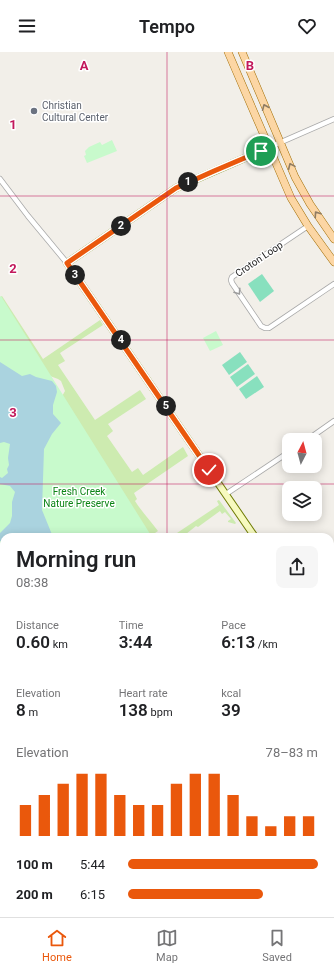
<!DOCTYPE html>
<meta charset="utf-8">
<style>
body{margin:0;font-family:Roboto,sans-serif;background:#f6f6f6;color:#202124;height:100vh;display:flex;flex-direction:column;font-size:15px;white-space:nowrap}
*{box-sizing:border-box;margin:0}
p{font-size:13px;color:#757577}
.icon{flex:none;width:22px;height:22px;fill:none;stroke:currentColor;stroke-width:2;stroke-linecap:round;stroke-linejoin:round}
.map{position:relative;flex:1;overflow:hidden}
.panel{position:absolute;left:0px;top:481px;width:334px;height:384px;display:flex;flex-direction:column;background:#fff;border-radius:12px 12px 0 0;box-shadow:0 2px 10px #0003}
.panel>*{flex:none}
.needle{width:26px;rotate:6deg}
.fabs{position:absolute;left:282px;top:381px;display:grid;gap:8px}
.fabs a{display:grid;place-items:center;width:40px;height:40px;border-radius:8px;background:#fff;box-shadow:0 2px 10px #0003;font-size:20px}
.pin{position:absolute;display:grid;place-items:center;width:34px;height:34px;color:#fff;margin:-17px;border:2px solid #fff;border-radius:50%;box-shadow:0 1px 4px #0007}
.km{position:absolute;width:20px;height:20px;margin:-10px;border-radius:50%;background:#222;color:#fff;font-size:11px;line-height:20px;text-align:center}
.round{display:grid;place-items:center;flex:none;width:42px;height:42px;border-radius:8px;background:#f6f6f6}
.headline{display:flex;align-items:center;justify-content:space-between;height:68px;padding:0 16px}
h1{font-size:22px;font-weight:600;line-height:30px}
.stats{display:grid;grid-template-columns:repeat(3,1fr);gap:6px;height:68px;padding:4px 16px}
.stats div{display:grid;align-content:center}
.stats b{font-size:17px;font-weight:600}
.stats small{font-size:11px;font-weight:400}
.stats p{font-size:11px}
.chart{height:112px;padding:8px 16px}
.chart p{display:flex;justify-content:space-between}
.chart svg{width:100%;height:72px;margin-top:4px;stroke:#ea580c;stroke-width:6}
ul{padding:0 16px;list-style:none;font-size:13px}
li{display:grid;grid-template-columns:64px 48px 1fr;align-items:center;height:30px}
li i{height:10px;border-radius:5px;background:#ea580c}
header{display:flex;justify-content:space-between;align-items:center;height:52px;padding:0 16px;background:#fff;font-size:18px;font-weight:600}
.menu{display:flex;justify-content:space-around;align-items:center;height:56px;border-top:1px solid #e0e0e0;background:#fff;font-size:11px;color:#757577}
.menu a{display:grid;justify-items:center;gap:2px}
.menu .selected{color:#ea580c}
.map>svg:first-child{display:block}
.grass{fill:#cdebb0}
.park{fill:#c8facc}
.pitch{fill:#88e0be}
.water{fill:#aad3df}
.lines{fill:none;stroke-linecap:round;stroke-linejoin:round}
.street-casing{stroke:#a9a9a9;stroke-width:6}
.secondary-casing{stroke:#707d05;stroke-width:8}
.primary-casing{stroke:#a06b00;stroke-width:8}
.street{stroke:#fff;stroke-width:4.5}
.secondary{stroke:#f7fabf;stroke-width:6}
.primary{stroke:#fcd6a4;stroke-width:7}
.oneway{stroke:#8f7c63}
.oneway2{stroke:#9c9c9c}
.route-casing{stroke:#fff;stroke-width:8}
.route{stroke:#ea580c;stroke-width:5}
.grid{fill:none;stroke:#c2185b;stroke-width:1;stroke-opacity:0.55}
.worship-dot{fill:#6b7280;stroke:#fff;stroke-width:1.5}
.labels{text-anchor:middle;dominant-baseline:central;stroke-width:3;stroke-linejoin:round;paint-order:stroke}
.worship-label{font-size:10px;fill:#5b616d;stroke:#fff;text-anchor:start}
.street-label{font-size:10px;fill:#222;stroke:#fff}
.park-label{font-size:10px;fill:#0c8416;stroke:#fff}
.grid-label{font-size:13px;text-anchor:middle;font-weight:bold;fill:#c2185b;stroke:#fff;stroke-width:3;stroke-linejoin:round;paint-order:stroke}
</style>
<header><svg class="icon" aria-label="menu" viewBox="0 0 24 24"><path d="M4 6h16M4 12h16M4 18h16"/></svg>Tempo<svg class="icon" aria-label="heart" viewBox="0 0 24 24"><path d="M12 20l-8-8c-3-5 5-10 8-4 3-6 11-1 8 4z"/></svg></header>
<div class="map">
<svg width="334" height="865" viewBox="0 0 334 865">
<rect width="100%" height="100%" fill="#f2efe9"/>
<!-- grass -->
<g class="grass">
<path d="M2,244l41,63 57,-39 3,5 -43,28 5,8 -7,4 37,55 45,-30 6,9 -38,25 5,7 -6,5 25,36 6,-4 5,7 40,-28 5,9 -54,37 3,6 -2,2c7,11 15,19 23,30l-3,2 3,4h-101l3,-137 5,-9 -4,-10 -3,-2 -16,-6 -42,-76z"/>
<path d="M219,448l17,23 -1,1 -7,-2v-1l3,-2 -6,-7 -3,2 -2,-3 -22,16 -2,-1 -10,8 -1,3h-14l48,-32 -2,-4z"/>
</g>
<!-- park -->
<g class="park">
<path d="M112,88l5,11 -30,12 -3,-7 2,-1 -1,-4 4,-4 11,-5 2,3z"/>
<path d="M1,244l151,241h-102l-12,-28 -23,-133 -15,-9v-70z"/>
<path d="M216,279l7,14 -13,6 -7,-13z"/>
<path d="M10,388l8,52 -2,27 -12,18v109l-4,-6v-198z"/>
<path d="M330,605l4,6v85l-4,-5z"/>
</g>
<!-- pitch -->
<g class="pitch">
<path d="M262,222l12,17 -14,11 -12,-18z"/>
<path d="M240,300l7,10 -18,13 -7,-10z"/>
<path d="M248,312l7,10 -18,13 -7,-10z"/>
<path d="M257,324l7,11 -18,12 -7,-10z"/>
</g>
<!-- water -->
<g class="water">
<path d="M0,310l22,14 8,-2 6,3 16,4 4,5 1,6 -4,13v9l8,9 -9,11 -8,15 -2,61 11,27h-49v4h-4v-8l10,-10 2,-7v-14l3,-10 -5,-6 -10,-2v-7l2,1 6,-5 -1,-4 2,-4 -1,-7 2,-14 -6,-2 -4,1z"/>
<path d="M330,680l4,5v180h-38l-3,-4h37z"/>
</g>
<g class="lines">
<!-- street casing -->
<g class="street-casing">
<g id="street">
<path d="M270,95l64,-28"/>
<path d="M0,127l28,37 39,47"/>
<path d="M308,174l-76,51 -1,3 1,3 29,43 4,2h4l65,-44"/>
<path d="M307,388l27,-19"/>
<path d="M226,442l63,-42"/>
<path d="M0,636l4,-3"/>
<path d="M0,715l4,-2"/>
<path d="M0,793l4,-2"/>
<path d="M3,865l6,-4"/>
<path d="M117,865l6,-4"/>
<path d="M232,865l5,-4"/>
</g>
</g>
<!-- secondary casing -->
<g class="secondary-casing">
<g id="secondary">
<path d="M255,485l-188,-274 109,-75 34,-15 60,-26"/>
<path d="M0,589l4,5"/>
<path d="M330,594l4,6"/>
<path d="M186,861l3,4"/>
</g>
</g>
<!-- primary casing -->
<g class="primary-casing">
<g id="primary">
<path d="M228,0l63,146 17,28 26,36"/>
<path d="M242,0l53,125 15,27 24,35"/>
</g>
</g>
<!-- street -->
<use href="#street" class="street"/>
<!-- secondary -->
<use href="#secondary" class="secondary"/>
<!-- primary -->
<use href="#primary" class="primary"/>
</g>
<!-- one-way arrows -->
<defs><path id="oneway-chevron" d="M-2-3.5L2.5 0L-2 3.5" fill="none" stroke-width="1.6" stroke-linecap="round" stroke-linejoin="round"/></defs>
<g class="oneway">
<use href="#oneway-chevron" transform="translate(265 55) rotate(-113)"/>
<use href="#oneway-chevron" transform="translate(291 114) rotate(-114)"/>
<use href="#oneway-chevron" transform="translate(317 162) rotate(-124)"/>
</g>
<use class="oneway2" href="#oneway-chevron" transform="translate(238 240) rotate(56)"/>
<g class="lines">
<!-- route casing -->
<g class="route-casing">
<path id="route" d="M209,418l-142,-207 109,-75 38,-17 47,-20"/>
</g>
<!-- route -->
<use href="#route" class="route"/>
</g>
<!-- grid -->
<path class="grid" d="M167,0v485M0,144h334M0,288h334M0,432h334M0,577h4M330,577h4M0,721h4M330,721h4M167,861v4"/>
<!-- markers -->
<circle class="worship-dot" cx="34" cy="59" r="4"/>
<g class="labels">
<!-- worship labels -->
<g class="worship-label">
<text x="42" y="53">Christian<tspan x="42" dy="12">Cultural Center</tspan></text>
</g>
<!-- street labels -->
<g class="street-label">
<text transform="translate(259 207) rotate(-34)">Croton Loop</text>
</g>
<!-- park labels -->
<g class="park-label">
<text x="79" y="439">Fresh Creek<tspan x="79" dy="12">Nature Preserve</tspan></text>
</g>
</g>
<g class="grid-label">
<text x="84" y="18">A</text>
<text x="250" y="18">B</text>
<text x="13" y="77">1</text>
<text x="13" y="221">2</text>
<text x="13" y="365">3</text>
</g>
</svg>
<div class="fabs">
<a><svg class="needle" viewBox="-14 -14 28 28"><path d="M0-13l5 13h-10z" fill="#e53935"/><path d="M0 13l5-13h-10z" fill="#757577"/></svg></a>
<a><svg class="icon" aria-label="layers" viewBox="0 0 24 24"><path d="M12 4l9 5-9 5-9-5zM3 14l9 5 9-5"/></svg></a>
</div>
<div class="pin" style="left:261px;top:99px;background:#1e9e55"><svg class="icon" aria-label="arrive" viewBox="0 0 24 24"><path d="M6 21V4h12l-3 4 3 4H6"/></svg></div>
<div class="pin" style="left:209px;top:418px;background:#d93025"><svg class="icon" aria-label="check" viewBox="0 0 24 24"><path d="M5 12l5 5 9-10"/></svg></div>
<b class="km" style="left:188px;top:130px">1</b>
<b class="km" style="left:121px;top:174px">2</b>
<b class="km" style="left:75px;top:223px">3</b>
<b class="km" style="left:121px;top:288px">4</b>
<b class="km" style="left:166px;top:354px">5</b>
<section class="panel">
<div class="headline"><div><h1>Morning run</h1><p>08:38</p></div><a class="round"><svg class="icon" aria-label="share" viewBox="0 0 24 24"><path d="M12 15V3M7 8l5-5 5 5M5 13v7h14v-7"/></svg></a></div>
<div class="stats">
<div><p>Distance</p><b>0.60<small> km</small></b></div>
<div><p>Time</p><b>3:44</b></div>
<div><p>Pace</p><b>6:13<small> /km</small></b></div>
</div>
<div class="stats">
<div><p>Elevation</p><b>8<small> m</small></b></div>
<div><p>Heart rate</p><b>138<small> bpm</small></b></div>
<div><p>kcal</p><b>39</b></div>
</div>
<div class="chart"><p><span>Elevation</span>78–83 m</p>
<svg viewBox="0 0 160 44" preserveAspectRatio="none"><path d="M5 44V25M15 44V19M25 44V12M35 44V6M45 44V6M55 44V19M65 44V25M75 44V25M85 44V12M95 44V6M105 44V6M115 44V19M125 44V32M135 44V38M145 44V32M155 44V32"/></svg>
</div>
<ul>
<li><b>100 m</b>5:44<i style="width:100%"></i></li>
<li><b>200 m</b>6:15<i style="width:71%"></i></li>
</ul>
</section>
</div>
<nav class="menu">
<a class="selected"><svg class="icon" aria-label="home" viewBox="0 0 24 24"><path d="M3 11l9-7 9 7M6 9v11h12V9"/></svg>Home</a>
<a><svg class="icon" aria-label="map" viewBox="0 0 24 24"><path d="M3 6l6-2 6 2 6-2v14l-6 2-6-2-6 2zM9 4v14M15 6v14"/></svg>Map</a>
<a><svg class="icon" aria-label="saved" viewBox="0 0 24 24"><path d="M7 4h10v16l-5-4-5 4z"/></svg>Saved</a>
</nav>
